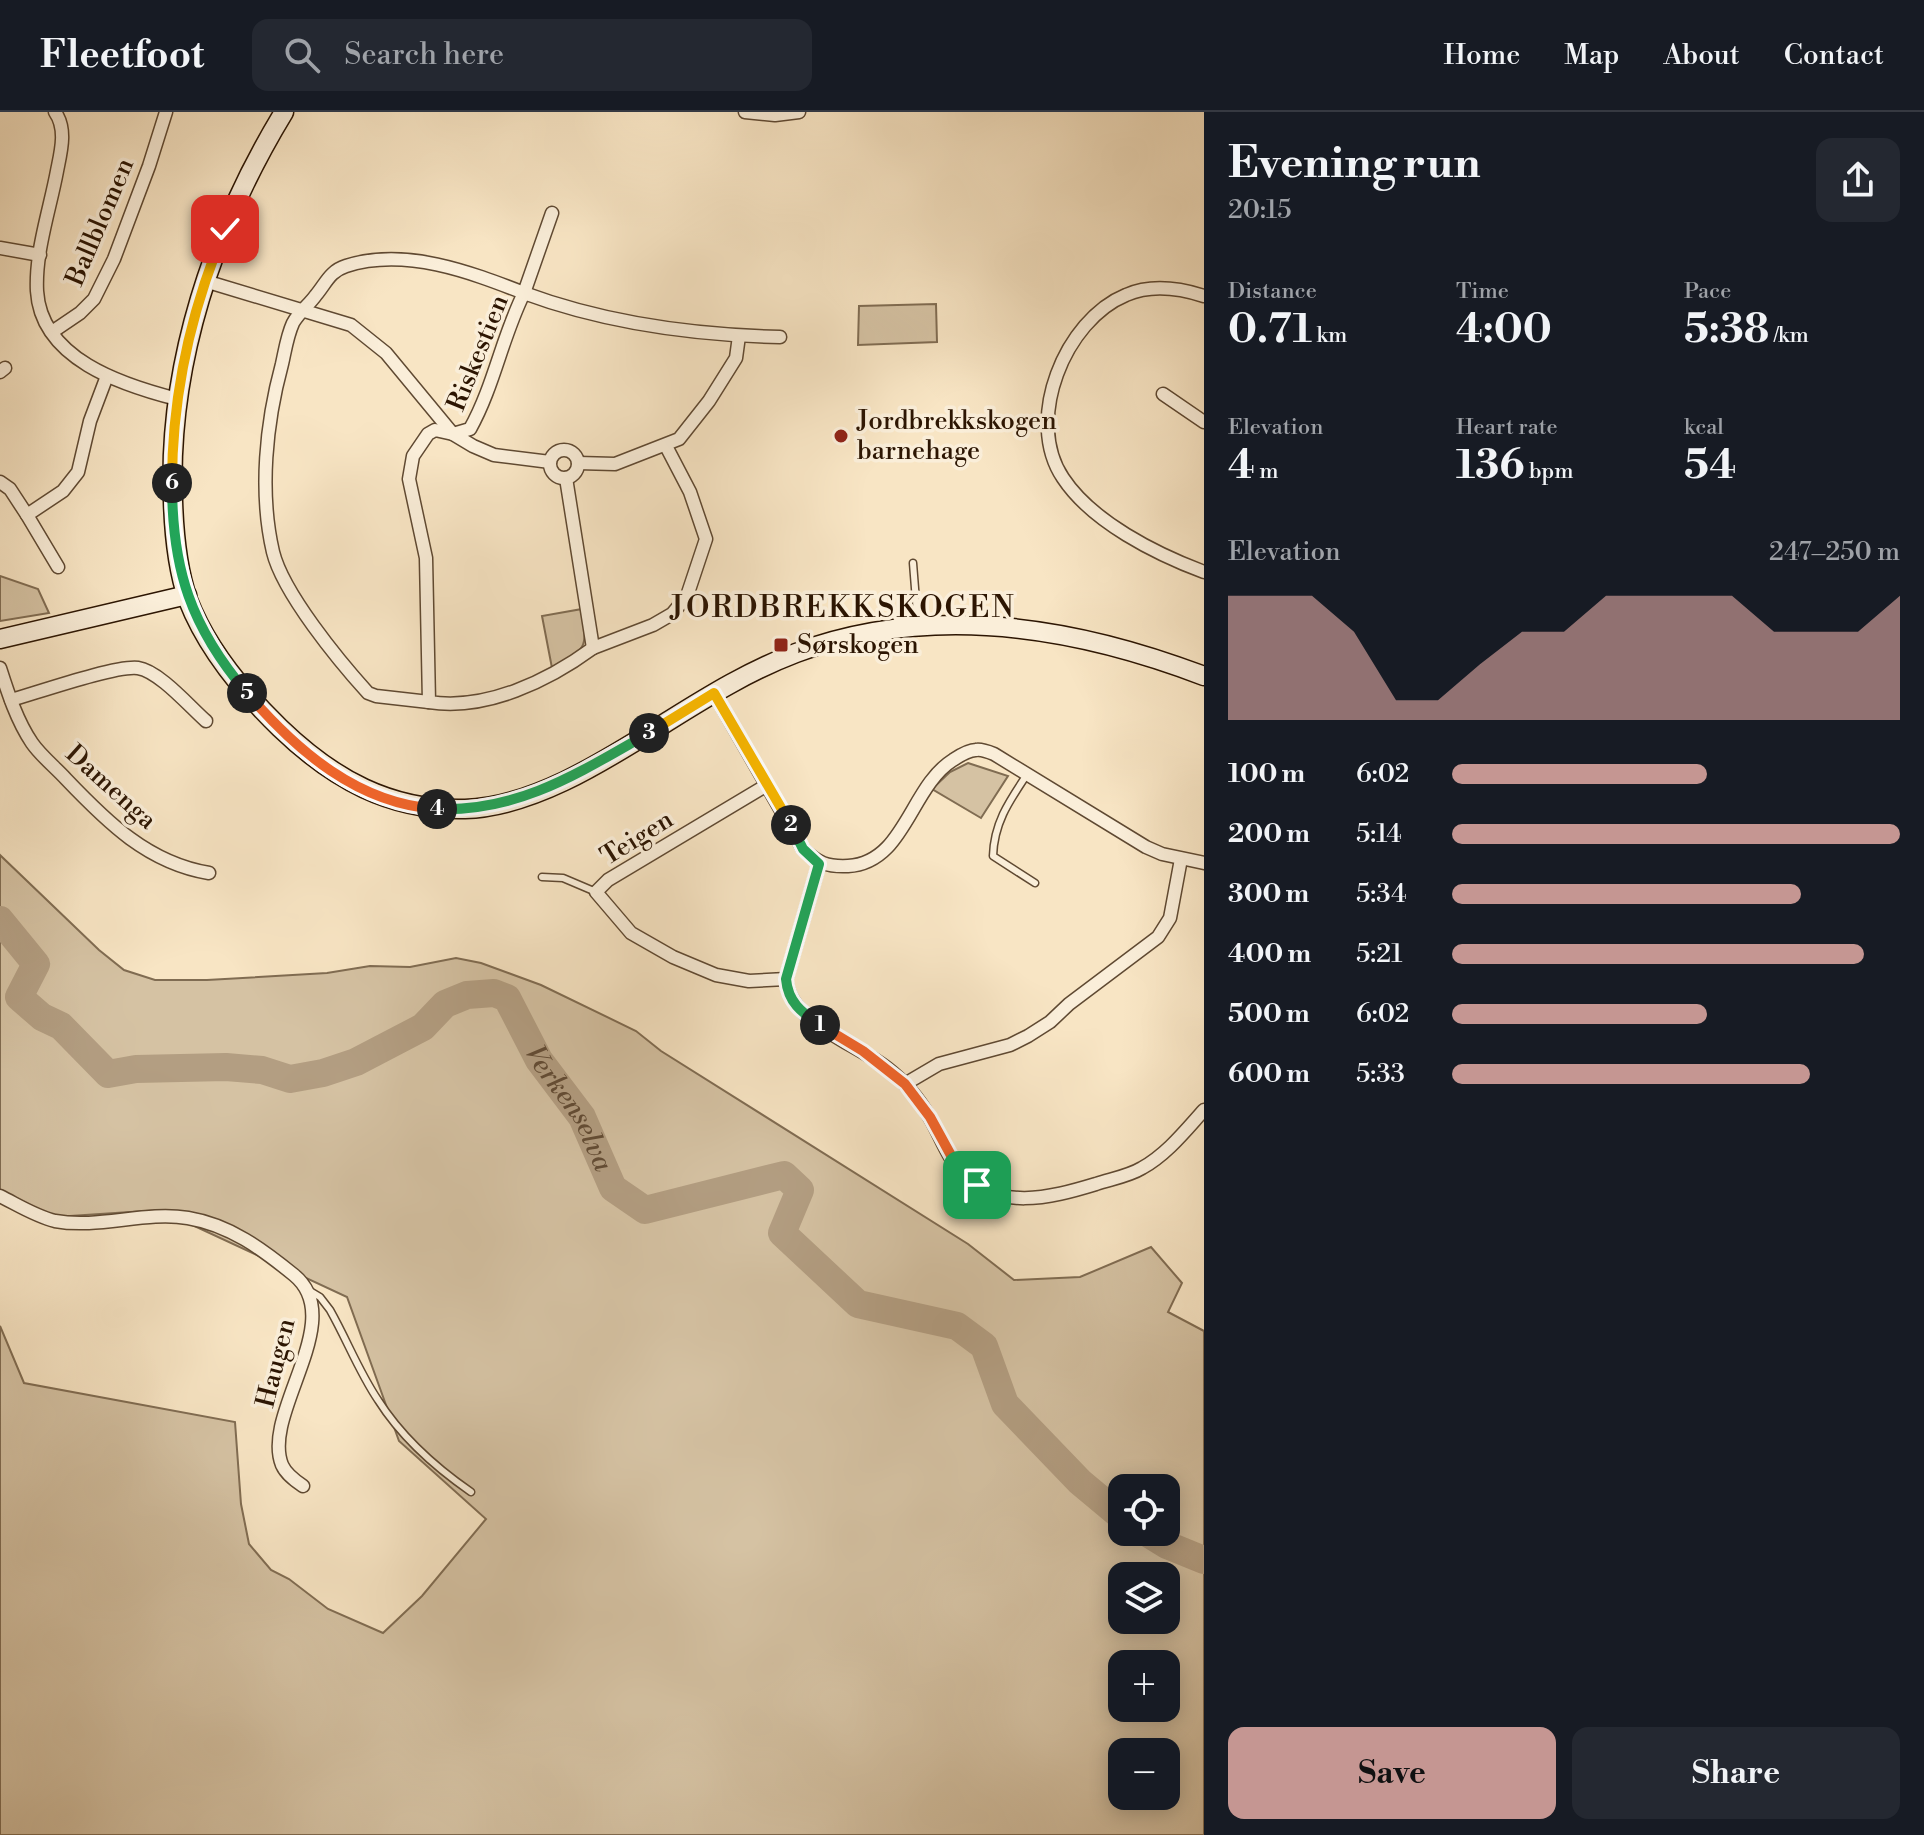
<!DOCTYPE html>
<meta charset="utf-8">
<style>
body{margin:0;font-family:"Libre Bodoni",serif;background:#242831;color:#f1f3f6;height:100vh;display:flex;flex-direction:column;font-size:30px;white-space:nowrap}
*{box-sizing:border-box;margin:0}
p{font-size:26px;color:#9ea1a6}
.icon{flex:none;width:44px;height:44px;fill:none;stroke:currentColor;stroke-width:2;stroke-linecap:round;stroke-linejoin:round}
.map{position:relative;flex:1;overflow:hidden}
.sheet{display:flex;flex-direction:column;background:#171b24;width:720px}
.sheet>*{flex:none}
.tools{position:absolute;left:1108px;top:1362px;display:grid;gap:16px}
.tools a{display:grid;place-items:center;width:72px;height:72px;border-radius:16px;background:#171b24;box-shadow:0 4px 20px #0003;font-size:40px}
.pin{position:absolute;display:grid;place-items:center;width:68px;height:68px;color:#fff;margin:-34px;border-radius:16px;box-shadow:0 4px 12px #0006}
.km{position:absolute;width:40px;height:40px;margin:-20px;border-radius:50%;background:#222;color:#fff;font-size:22px;line-height:40px;text-align:center}
.round{display:grid;place-items:center;flex:none;width:84px;height:84px;border-radius:16px;background:#242831}
.headline{display:flex;align-items:center;justify-content:space-between;height:136px;padding:0 24px}
h1{font-size:44px;font-weight:700;line-height:60px}
.stats{display:grid;grid-template-columns:repeat(3,1fr);gap:12px;height:136px;padding:8px 24px}
.stats div{display:grid;align-content:center}
.stats b{font-size:40px;font-weight:700}
.stats small{font-size:22px;font-weight:400}
.stats p{font-size:22px}
.chart{height:224px;padding:16px 24px}
.chart p{display:flex;justify-content:space-between}
.chart svg{width:100%;height:144px;margin-top:8px;fill:#c59692;opacity:.7}
.button{display:flex;gap:16px;margin-top:auto;padding:16px 24px}
.button a{flex:1;height:92px;border-radius:16px;background:#c59692;color:#111;font-size:32px;font-weight:700;line-height:92px;text-align:center}
.button a+a{background:#242831;color:#f1f3f6}
ul{padding:0 24px;list-style:none;font-size:26px}
li{display:grid;grid-template-columns:128px 96px 1fr;align-items:center;height:60px}
li i{height:20px;border-radius:10px;background:#c59692}
header{display:flex;align-items:center;gap:48px;box-sizing:border-box;height:112px;padding:0 40px;background:#171b24;border-bottom:2px solid #363941}
header strong{font-size:38px}
nav{display:flex;gap:44px;margin-inline-start:auto;font-size:28px}
.search{width:560px;height:72px;background:#242831;display:flex;align-items:center;gap:20px;box-sizing:border-box;padding:0 28px;border-radius:16px;color:#9ea1a6;font-size:30px}
main{display:flex;flex:1;min-height:0}
.map>svg:first-child{display:block}
.green{fill:#d5c2a3;stroke:#806c52;stroke-width:2;fill-rule:evenodd}
.lines{fill:none;stroke-linecap:round;stroke-linejoin:round}
.river{stroke:#b39e82;stroke-width:28}
.lane-casing{stroke:#5f4932;stroke-width:9}
.street-casing{stroke:#5f4932;stroke-width:15}
.secondary-casing{stroke:#2c1502;stroke-width:21}
.lane{stroke:#faeed9;stroke-width:6}
.street{stroke:#faeed9;stroke-width:12}
.secondary{stroke:#faeed9;stroke-width:18}
.split-1-casing{stroke:#fff;stroke-width:16}
.split-2-casing{stroke:#fff;stroke-width:16}
.split-3-casing{stroke:#fff;stroke-width:16}
.split-4-casing{stroke:#fff;stroke-width:16}
.split-5-casing{stroke:#fff;stroke-width:16}
.split-6-casing{stroke:#fff;stroke-width:16}
.split-7-casing{stroke:#fff;stroke-width:16}
.split-1{stroke:#f0652b;stroke-width:10}
.split-2{stroke:#22a559;stroke-width:10}
.split-3{stroke:#f5b400;stroke-width:10}
.split-4{stroke:#22a559;stroke-width:10}
.split-5{stroke:#f0652b;stroke-width:10}
.split-6{stroke:#22a559;stroke-width:10}
.split-7{stroke:#f5b400;stroke-width:10}
.poi-dot{fill:#8f2418;stroke:#faeed9;stroke-width:3}
.labels{text-anchor:middle;dominant-baseline:central;stroke-width:7;stroke-linejoin:round;paint-order:stroke}
.street-label{font-size:26px;fill:#2c1502;stroke:#faeed9}
.poi-label{font-size:26px;fill:#2c1502;stroke:#faeed9;text-anchor:start}
.water-label{font-size:28px;font-style:italic;fill:#624c35;stroke:#faeed9}
.quarter-label{font-size:30px;letter-spacing:2px;fill:#2c1502;stroke:#faeed9}
</style>
<header>
<strong>Fleetfoot</strong>
<div class="search"><svg class="icon" aria-label="search" viewBox="0 0 24 24"><circle cx="10" cy="10" r="6"/><path d="M15 15l6 6"/></svg>Search here</div>
<nav><a>Home</a><a>Map</a><a>About</a><a>Contact</a></nav>
</header>
<main>
<div class="map">
<svg width="1204" height="1723" viewBox="0 0 1204 1723">
<rect width="100%" height="100%" fill="#f8e5c4"/>
<filter id="stains"><feTurbulence type="fractalNoise" baseFrequency=".0025" numOctaves="4"/><feColorMatrix values="0 0 0 0 .2 0 0 0 0 .09 0 0 0 0 .02 0 0 0 .5 -.17"/></filter>
<radialGradient id="worn" r=".72"><stop offset=".6" stop-color="#630" stop-opacity="0"/><stop offset="1" stop-color="#630" stop-opacity=".3"/></radialGradient>
<!-- green -->
<g class="green">
<path d="M936,192l1,38 -79,3 1,-39z"/>
<path d="M0,464l38,13 11,24 -49,8z"/>
<path d="M582,497c5,39 6,40 -30,59l-10,-52z"/>
<path d="M968,651l40,13 -27,42 -49,-29 18,-17z"/>
<path d="M0,743l99,95 25,20 31,10h52l120,-7 43,-7 40,1 46,-9 25,5 60,22 95,46 25,20 307,193 46,36 66,-3 71,-30 31,36 -14,29 36,19v504h-1204v-509l24,57 211,39 6,82 8,40 22,26 18,9 39,30 55,24 39,-37 64,-77 -87,-78 -52,-144 -187,-87 -105,7 -55,-25zM1122,1376h44v44h-44zM1122,1464h44v44h-44zM1122,1552h44v44h-44zM1122,1640h44v44h-44z"/>
</g>
<g class="lines">
<!-- river -->
<g class="river">
<path id="s1" d="M0,808l36,44 -17,33 23,20 19,9 47,48 28,-5 90,-2 36,3 28,9 33,-6 33,-11 67,-35 22,-23 22,-9 27,-2 13,5 32,62 43,57 31,71 32,22 139,-35 16,15 -18,43 76,71 99,22 27,20 21,58 75,78 42,35"/>
<path d="M1146,1420l21,13 37,15"/>
</g>
<!-- lane casing -->
<g class="lane-casing">
<g id="lane">
<path d="M913,451l5,63"/>
<path d="M1028,661c-18,27 -34,49 -35,83l42,27"/>
<path d="M542,765l21,1 33,14"/>
<path d="M310,1179l10,6 10,13c17,30 29,62 48,90 24,38 57,67 93,92"/>
</g>
</g>
<!-- street casing -->
<g class="street-casing">
<g id="street">
<path d="M55,0c12,17 6,39 2,59 -7,38 -22,81 -20,120 4,68 85,94 140,108"/>
<path d="M745,0l30,3 24,-3"/>
<path d="M0,136l40,7"/>
<path d="M205,169l146,44 35,28 67,81 20,12 21,9 56,7"/>
<path d="M1204,184c-25,-8 -53,-12 -78,-1 -61,25 -102,125 -63,183 29,44 93,76 141,94"/>
<path d="M52,220l28,-19 14,-14 20,-40 35,-93 17,-54"/>
<path d="M0,260l5,-4"/>
<path d="M1163,282l41,28"/>
<circle cx="564" cy="352" r="14"/>
<path d="M578,351l37,1 64,-25 30,-38 27,-43 3,-22"/>
<path d="M566,366l27,170 60,-23 19,-11 15,-18 19,-57 -16,-47 -24,-46"/>
<path d="M0,370l10,7 17,26 36,-24 15,-19 12,-51 17,-45"/>
<path d="M27,403l31,52"/>
<path d="M593,536c-45,33 -107,63 -164,54l-3,-144 -17,-79 4,-23 15,-22 7,-4 18,4 17,-5c24,-43 32,-92 54,-136 81,30 170,42 256,44"/>
<path d="M0,556c8,25 17,53 32,75 9,13 23,24 34,36 41,43 82,84 143,94"/>
<path d="M714,581l89,156c15,14 24,18 45,17 57,-3 62,-79 105,-106 6,-4 16,-10 23,-10 5,-1 13,2 18,4l152,93 16,7 42,9"/>
<path d="M11,588c25,-7 105,-35 127,-32 21,3 52,39 68,53"/>
<path d="M429,590l-53,-6 -8,-3c-29,-32 -85,-100 -95,-141 -14,-60 -7,-129 9,-188 3,-13 5,-28 11,-41 6,-11 16,-18 23,-28 10,-12 14,-24 30,-29 59,-19 124,6 178,27l28,-80"/>
<path d="M767,673l-159,95 -12,12 35,41 42,24 43,18 33,6 37,-2"/>
<path d="M819,752l-33,115c3,43 69,64 101,89 17,13 32,31 43,50 10,17 17,39 30,53 37,41 90,27 136,13 15,-5 33,-8 46,-16 25,-14 43,-37 62,-58"/>
<path d="M905,972l34,-20 71,-19 18,-9 22,-14 19,-18 89,-67 12,-19 11,-59"/>
<path d="M0,1084c18,9 35,20 55,25 44,8 89,-10 133,-3 42,7 74,31 106,57 55,45 -33,138 -12,190 4,9 12,15 21,21"/>
</g>
</g>
<!-- secondary casing -->
<g class="secondary-casing">
<g id="secondary">
<path d="M284,0c-70,115 -117,253 -111,389 1,33 4,67 15,99 19,49 55,92 92,128 53,51 110,83 185,81 71,-2 147,-53 205,-89 40,-25 81,-50 126,-67 134,-50 277,-27 408,23"/>
<path d="M0,527l187,-44"/>
</g>
</g>
<!-- lane -->
<use href="#lane" class="lane"/>
<!-- street -->
<use href="#street" class="street"/>
<!-- secondary -->
<use href="#secondary" class="secondary"/>
</g>
<g class="lines">
<!-- split-1 casing -->
<g class="split-1-casing">
<path id="split-1" d="M820,913l43,26 42,33 25,33 29,53 18,15"/>
</g>
<!-- split-2 casing -->
<g class="split-2-casing">
<path id="split-2" d="M791,713l12,24 16,15 -33,115c2,23 15,33 34,46"/>
</g>
<!-- split-3 casing -->
<g class="split-3-casing">
<path id="split-3" d="M649,621l65,-40 77,132"/>
</g>
<!-- split-4 casing -->
<g class="split-4-casing">
<path id="split-4" d="M437,697c83,3 143,-37 212,-76"/>
</g>
<!-- split-5 casing -->
<g class="split-5-casing">
<path id="split-5" d="M247,581c50,58 111,111 190,116"/>
</g>
<!-- split-6 casing -->
<g class="split-6-casing">
<path id="split-6" d="M172,371c0,87 19,144 75,210"/>
</g>
<!-- split-7 casing -->
<g class="split-7-casing">
<path id="split-7" d="M172,371c0,-88 19,-173 53,-254"/>
</g>
<!-- split-1 -->
<use href="#split-1" class="split-1"/>
<!-- split-2 -->
<use href="#split-2" class="split-2"/>
<!-- split-3 -->
<use href="#split-3" class="split-3"/>
<!-- split-4 -->
<use href="#split-4" class="split-4"/>
<!-- split-5 -->
<use href="#split-5" class="split-5"/>
<!-- split-6 -->
<use href="#split-6" class="split-6"/>
<!-- split-7 -->
<use href="#split-7" class="split-7"/>
</g>
<!-- markers -->
<g class="poi-dot">
<circle cx="841" cy="324" r="8"/>
<rect x="773" y="525" width="16" height="16" rx="4"/>
</g>
<g class="labels">
<!-- street labels -->
<g class="street-label">
<text transform="translate(100 110) rotate(-67)">Ballblomen</text>
<text transform="translate(478 241) rotate(-68)">Riskestien</text>
<text transform="translate(111 675) rotate(42)">Damenga</text>
<text transform="translate(637 726) rotate(-32)">Teigen</text>
<text transform="translate(276 1251) rotate(-76)">Haugen</text>
</g>
<!-- poi labels -->
<g class="poi-label">
<text x="857" y="309">Jordbrekkskogen<tspan x="857" dy="30">barnehage</tspan></text>
<text x="797" y="533">Sørskogen</text>
</g>
<!-- water labels -->
<g class="water-label">
<text stroke="none"><textPath href="#s1" startOffset="764">Verkenselva</textPath></text>
</g>
<!-- quarter labels -->
<g class="quarter-label">
<text x="843" y="496">JORDBREKKSKOGEN</text>
</g>
</g>
<rect width="100%" height="100%" filter="url(#stains)"/>
<rect width="100%" height="100%" fill="url(#worn)"/>
</svg>
<div class="tools">
<a><svg class="icon" aria-label="locate" viewBox="0 0 24 24"><circle cx="12" cy="12" r="6"/><path d="M12 2v4M12 18v4M2 12h4M18 12h4"/></svg></a>
<a><svg class="icon" aria-label="layers" viewBox="0 0 24 24"><path d="M12 4l9 5-9 5-9-5zM3 14l9 5 9-5"/></svg></a>
<a>+</a>
<a>−</a>
</div>
<div class="pin" style="left:977px;top:1073px;background:#1e9e55"><svg class="icon" aria-label="arrive" viewBox="0 0 24 24"><path d="M6 21V4h12l-3 4 3 4H6"/></svg></div>
<div class="pin" style="left:225px;top:117px;background:#d93025"><svg class="icon" aria-label="check" viewBox="0 0 24 24"><path d="M5 12l5 5 9-10"/></svg></div>
<b class="km" style="left:820px;top:913px">1</b>
<b class="km" style="left:791px;top:713px">2</b>
<b class="km" style="left:649px;top:621px">3</b>
<b class="km" style="left:437px;top:697px">4</b>
<b class="km" style="left:247px;top:581px">5</b>
<b class="km" style="left:172px;top:371px">6</b>
</div>
<section class="sheet">
<div class="headline"><div><h1>Evening run</h1><p>20:15</p></div><a class="round"><svg class="icon" aria-label="share" viewBox="0 0 24 24"><path d="M12 15V3M7 8l5-5 5 5M5 13v7h14v-7"/></svg></a></div>
<div class="stats">
<div><p>Distance</p><b>0.71<small> km</small></b></div>
<div><p>Time</p><b>4:00</b></div>
<div><p>Pace</p><b>5:38<small> /km</small></b></div>
</div>
<div class="stats">
<div><p>Elevation</p><b>4<small> m</small></b></div>
<div><p>Heart rate</p><b>136<small> bpm</small></b></div>
<div><p>kcal</p><b>54</b></div>
</div>
<div class="chart"><p><span>Elevation</span>247–250 m</p>
<svg viewBox="0 0 160 44" preserveAspectRatio="none"><path d="M0 44V6L10 6L20 6L30 17L40 38L50 38L60 27L70 17L80 17L90 6L100 6L110 6L120 6L130 17L140 17L150 17L160 6V44z"/></svg>
</div>
<ul>
<li><b>100 m</b>6:02<i style="width:57%"></i></li>
<li><b>200 m</b>5:14<i style="width:100%"></i></li>
<li><b>300 m</b>5:34<i style="width:78%"></i></li>
<li><b>400 m</b>5:21<i style="width:92%"></i></li>
<li><b>500 m</b>6:02<i style="width:57%"></i></li>
<li><b>600 m</b>5:33<i style="width:80%"></i></li>
</ul>
<div class="button"><a>Save</a><a>Share</a></div>
</section>
</main>
